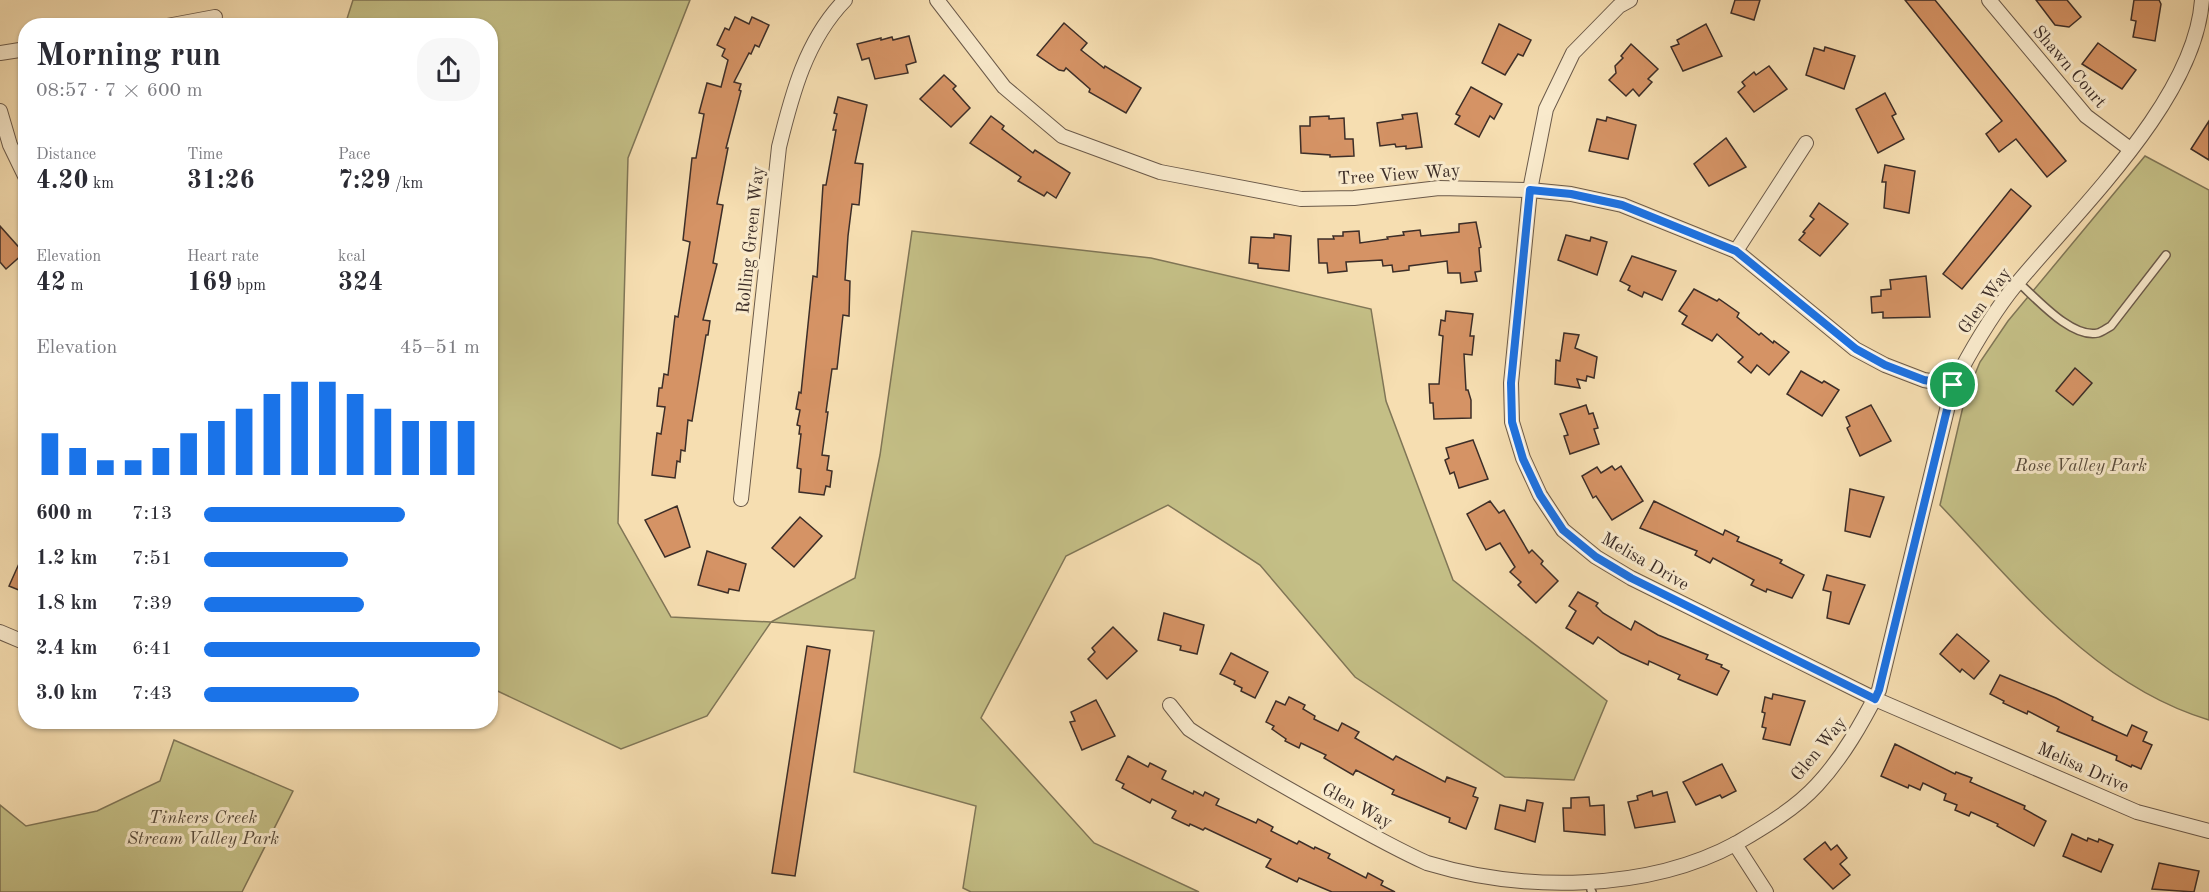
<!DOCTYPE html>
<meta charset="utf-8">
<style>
body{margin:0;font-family:"Old Standard TT",serif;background:#f7f7f7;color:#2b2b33;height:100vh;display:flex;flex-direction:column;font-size:22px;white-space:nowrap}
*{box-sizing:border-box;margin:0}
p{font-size:20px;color:#7c7c81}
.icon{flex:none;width:33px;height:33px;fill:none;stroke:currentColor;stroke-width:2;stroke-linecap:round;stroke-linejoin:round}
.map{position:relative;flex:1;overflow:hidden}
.side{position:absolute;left:18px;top:18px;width:480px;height:711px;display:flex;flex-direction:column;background:#fff;border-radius:24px;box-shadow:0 2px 4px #0004}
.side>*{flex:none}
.pin{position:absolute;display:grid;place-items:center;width:51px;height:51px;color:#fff;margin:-26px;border:3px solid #fff;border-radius:50%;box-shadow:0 2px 6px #0007}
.round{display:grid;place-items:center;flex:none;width:63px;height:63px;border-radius:24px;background:#f7f7f7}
.head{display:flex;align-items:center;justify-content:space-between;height:102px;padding:0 18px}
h1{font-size:33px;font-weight:800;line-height:45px}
.metrics{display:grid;grid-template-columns:repeat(3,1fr);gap:9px;height:102px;padding:6px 18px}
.metrics div{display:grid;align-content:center}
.metrics b{font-size:26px;font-weight:800}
.metrics small{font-size:16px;font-weight:400}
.metrics p{font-size:16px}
.chart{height:168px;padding:12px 18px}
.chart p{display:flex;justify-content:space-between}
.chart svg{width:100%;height:108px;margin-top:6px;stroke:#1a73e8;stroke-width:6}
ul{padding:0 18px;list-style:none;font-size:20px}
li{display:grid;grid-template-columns:96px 72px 1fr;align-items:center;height:45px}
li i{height:15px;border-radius:8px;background:#1a73e8}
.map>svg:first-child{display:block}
.green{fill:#c4bf86;stroke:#807657;stroke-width:1.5}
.building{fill:#d59365;stroke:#3d2e28;stroke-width:1.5}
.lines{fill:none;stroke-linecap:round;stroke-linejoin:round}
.lane-casing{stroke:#6b5a4a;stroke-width:10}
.street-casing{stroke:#6b5a4a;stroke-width:16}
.lane{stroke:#f9eacc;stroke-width:7}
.street{stroke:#f9eacc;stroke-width:14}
.route-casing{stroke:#fff;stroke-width:12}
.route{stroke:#1a73e8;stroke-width:8}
.labels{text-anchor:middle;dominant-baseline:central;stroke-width:6;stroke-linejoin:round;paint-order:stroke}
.street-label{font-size:18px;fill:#3d2e28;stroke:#f9eacc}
.park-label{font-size:18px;font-style:italic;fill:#584b3b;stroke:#f9eacc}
</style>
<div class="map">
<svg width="2209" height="892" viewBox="0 0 2209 892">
<rect width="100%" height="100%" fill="#f6deb1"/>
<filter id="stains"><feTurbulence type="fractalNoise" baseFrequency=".00333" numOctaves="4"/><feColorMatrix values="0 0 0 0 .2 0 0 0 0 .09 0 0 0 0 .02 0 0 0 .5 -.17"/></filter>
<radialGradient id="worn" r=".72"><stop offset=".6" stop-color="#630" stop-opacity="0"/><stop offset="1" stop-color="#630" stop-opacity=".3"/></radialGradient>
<!-- green -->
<g class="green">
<path d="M353,0h337l-62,158 -10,365 53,94 100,5 84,-44 25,-123 32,-224 239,27 220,51 15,92 67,179 154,121 -33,79 -69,-3 -150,-100 -95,-112 -92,-60 -102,51 -85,162 113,125 105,49h-228l-8,-4 13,-82 -122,-34 20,-141 -103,-9 -64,94 -86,33 -130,-61 -1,-662 -145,-1z"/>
<path d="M2145,156l64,34v530c-114,-34 -190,-132 -269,-215l25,-107 15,-36 28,-41z"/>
<path d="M174,740l119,51 -51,101h-242v-87l26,21 71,-15 63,-30z"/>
</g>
<!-- building -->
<g class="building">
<path d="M1735,0h25l-6,20 -23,-7z"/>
<path d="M1905,0h30l131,161 -19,16 -31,-38 -17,13 -13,-18 16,-13z"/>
<path d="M2036,0h31l14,17 -12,10 -14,-2z"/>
<path d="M2134,0h25l2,4 -6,37 -22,-4 3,-16 -5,-1z"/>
<path d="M735,17l14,7 3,-7 17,8 -10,22 -4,-2 -4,9 -2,-1 -15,29 7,2 -2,6 2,1 -15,57h2l-11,56 6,1 -10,58 4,1 -14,56 7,1 -2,14h-2l-14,86 -4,-1 -3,31 -4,-1 -1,12 -3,-1 -2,17 -23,-3 5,-42 4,1 4,-27 -8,-1 2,-18h3l2,-14 4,1 7,-59 3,1 12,-75 -7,-2 9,-82h4l8,-44 -5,-1 8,-30 14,4 7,-27 -6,-4 3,-7 -8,-4 8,-17 4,2z"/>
<path d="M1064,23l23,20 -6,7 23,18 1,-2 36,22 -15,25 -37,-21 1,-3 -24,-21 -2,3 -5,-1 -22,-15z"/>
<path d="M1499,24l32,16 -8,16 -5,-2 -13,21 -23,-12z"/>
<path d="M1706,24l16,32 -39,15 -12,-24 8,-3 -2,-4z"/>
<path d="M909,36l7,26 -10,3 2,8 -33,6 -6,-21 -7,2 -5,-16 24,-6v2l11,-3 1,3z"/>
<path d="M2098,43l38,27 -14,19 -40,-25z"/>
<path d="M1631,44l27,25 -10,10 4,3 -13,14 -6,-7 -7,7 -17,-16 7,-7 -1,-7 8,-8 -2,-2z"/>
<path d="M1825,47l30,9 -11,33 -38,-14 8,-27 10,3z"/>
<path d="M1769,66l18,23 -33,23 -16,-20 7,-6 -3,-4 12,-10 2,3z"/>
<path d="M944,75l12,11 -3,3 17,19 -19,19 -31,-28z"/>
<path d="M1471,87l31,17 -8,15 -4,-3 -11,21 -24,-13 5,-8 -4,-2z"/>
<path d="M1885,93l11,21 -4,2 12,23 -26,14 -22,-44z"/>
<path d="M838,97l29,8 -12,58 8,1 -4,41 -7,-1 -4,32 -3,44 5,1 -1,35 -6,-1 -6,54h-5l-6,43h2l-6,43 7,1 -2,14 5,1 -2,16 -4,-1 -2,9 -25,-3 2,-23 -4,-1 4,-34h-2l1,-8 -3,-1 3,-15 -4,-1 3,-17 2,1 12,-117 4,1 6,-92h3l10,-55h-3l4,-16 -3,-1z"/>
<path d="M1417,113l5,34 -16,2v-3l-10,1 -1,-3 -15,2 -3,-23 26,-4 -1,-4z"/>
<path d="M991,116l13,10 -2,3 31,24 2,-3 35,23 -14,25 -9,-6 -3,4 -26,-15 3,-4 -51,-34z"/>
<path d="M1329,116v3l15,-1 1,21h8l1,17 -24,1v-2l-29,-2 -1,-27h10v-9z"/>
<path d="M1607,117l29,8 -8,34 -39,-8 8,-32 9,2z"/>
<path d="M2209,121v39l-18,-11z"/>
<path d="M1726,138l20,29 -37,19 -15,-22z"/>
<path d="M1885,165l30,6 -6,42 -25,-5 2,-26h-4z"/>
<path d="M2011,189l20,17 -69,83 -19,-15z"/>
<path d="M1819,203l29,21 -28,32 -21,-16 6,-7 -2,-1 11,-13 -4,-3z"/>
<path d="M1476,222l5,25 -2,1 2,23 -6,1 2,9 -16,2 -1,-10h-12l-1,-12 -38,5v4l-16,2 -1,-7 -9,1 -1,-6 -36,2 1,9 -19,2 -1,-10h-8l-1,-24h16l-1,-3h10v-4l16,-1 1,12 28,-4 -1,-2 17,-2 -1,-3 17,-2 1,6 38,-4v-8z"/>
<path d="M0,226l24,27 -18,16 -6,-7z"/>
<path d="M1274,234l17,2 -2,35 -31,-3v-4l-9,-1 2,-26 23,1z"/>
<path d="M1566,235l24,6 1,-4 16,5 -10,33 -39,-15z"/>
<path d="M1632,256l44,15 -14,29 -18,-8 -2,5 -14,-7 2,-4 -10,-5z"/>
<path d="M1926,276l4,41 -47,1v-6l-11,1 -1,-16 10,-1v-6l10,-1 -1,-9z"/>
<path d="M1694,289l23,12 2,-2 20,14 -2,4 22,18 2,-2 12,10 1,-2 15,11 -20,23 -12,-10 -6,8 -13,-11 5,-5 -26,-23 -5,7 -30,-17 5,-8 -8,-5z"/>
<path d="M1446,311l27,3 -3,22h4l-2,19 -8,-1 2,36h2l3,10v18l-37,1 -1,-16h-3l-1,-19h10l4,-48 -4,-1 2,-15 4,1z"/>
<path d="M1564,333l15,2 -4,13 22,9 -3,21 -7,-2 -1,5 -9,-2 3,9 -25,-4 1,-24 4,1z"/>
<path d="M2075,368l17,15 -19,22 -17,-14z"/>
<path d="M1801,371l21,12 2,-2 15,9 -17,26 -35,-22z"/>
<path d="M1586,405l3,9 4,-1 5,15 -4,1 5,15 -29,10 -6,-18 4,-1 -8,-21z"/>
<path d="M1871,405l20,36 -31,15 -13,-28 3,-2 -4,-9z"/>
<path d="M1473,440l15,39 -29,9 -5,-16 -4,2 -5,-14 4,-2 -3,-10z"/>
<path d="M1612,466l3,4 6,-4 22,35 -31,19 -16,-24 -3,2 -11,-22 15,-9 4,6z"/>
<path d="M1850,489l34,8 -14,40 -25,-6z"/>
<path d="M1490,501l9,12 5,-3 25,43 3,-3 11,11 -2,3 17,17 -22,22 -18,-18 3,-3 -11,-10 5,-5 -15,-24 -14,7 -19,-36z"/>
<path d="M1654,501l69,34 2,-5 14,7 -2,4 45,19 -2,3 24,12 -12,23 -25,-9 -1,3 -15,-7 3,-5 -41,-22 -3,5 -15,-8 2,-4 -57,-23z"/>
<path d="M677,506l13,41 -25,10 -20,-37z"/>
<path d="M800,517l22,19 -28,31 -22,-19z"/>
<path d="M26,548v45l-17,-7z"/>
<path d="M707,551l39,13 -7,27 -10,-2 -1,4 -30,-8z"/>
<path d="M1827,575l38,10 -16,39 -22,-6 4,-26 -8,-2z"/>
<path d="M1578,592l20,11 -2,3 7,7 28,17 4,-9 23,14 50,20 -2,4 16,6 -1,2 8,4 -12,24 -39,-16 2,-4 -31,-14 -1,4 -27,-12 -23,-16 -5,7 -27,-16 10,-17 -7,-5z"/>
<path d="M1164,613l40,12 -7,29 -17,-4 1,-4 -23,-6z"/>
<path d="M1113,627l24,24 -30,28 -19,-20 7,-7 -3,-4z"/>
<path d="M1957,634l32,27 -15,18 -12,-10 -2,3 -20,-18z"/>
<path d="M807,646l23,4 -35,226 -23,-3z"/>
<path d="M1231,653l37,19 -13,26 -14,-7 1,-3 -8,-4 1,-3 -15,-7z"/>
<path d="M2000,675l56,23 37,19 -1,3 35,16 5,-11 15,7 -4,9 9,4 -11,24 -9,-4 -1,2 -15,-7 1,-4 -60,-25 2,-4 -31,-16 -1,3 -24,-11 1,-2 -14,-7z"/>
<path d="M1773,694l32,7 -15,44 -27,-6 3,-11 -4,-1 3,-14 -3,-1 3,-15 7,2z"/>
<path d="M1289,697l16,8 -2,4 12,7 -1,3 24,12 4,-8 17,9 -4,6 38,22 3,-4 49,26 2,-5 29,11 -3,8 5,2 -12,31 -17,-7 1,-4 -58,-24 2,-4 -38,-20 -3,5 -29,-17 2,-3 -25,-12 -2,5 -14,-7 1,-2 -14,-10 2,-3 -8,-4 10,-21 9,4z"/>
<path d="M1096,700l19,36 -33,14 -12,-28 5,-1 -4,-9z"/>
<path d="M1895,744l60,30 1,-2 16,6 -2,4 55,24 -1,3 22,12 -12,25 -37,-20 1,-2 -27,-12 -2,4 -14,-6 2,-5 -13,-5 2,-6 -23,-11 -3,7 -11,-5 -1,3 -27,-12z"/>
<path d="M1128,756l20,11 2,-4 16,8 -4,8 31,15 1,-3 9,5 2,-4 14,7 -3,6 40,18 2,-4 15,8 -2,4 26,13 2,-3 15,8 1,-2 15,7 -2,4 38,20 2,-5 15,8 -2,4 14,7h-63l-33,-14 -2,4 -31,-15 5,-8 -66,-31 -2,2 -13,-6 -1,2 -17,-8 4,-7 -24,-12 -2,4 -28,-15 2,-4 -8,-4z"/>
<path d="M1722,764l14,27 -14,7 -2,-3 -24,10 -13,-23z"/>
<path d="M1652,791l1,5 14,-4 8,30 -40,6 -7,-26 10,-2 -1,-4z"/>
<path d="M1589,797l1,9 14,-1 1,30 -41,-4 -1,-23h8v-10z"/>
<path d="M1527,800l16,3 -8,39 -40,-13 5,-24 25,6z"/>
<path d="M2072,834l15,7 1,-3 10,4 1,-3 14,6 -12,27 -38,-16z"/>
<path d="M1825,842l6,8 6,-5 10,13 -7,6 10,11 -17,14 -29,-30z"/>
<path d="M2159,863l40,8 -5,21 -42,-3z"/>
</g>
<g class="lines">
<!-- lane casing -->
<g class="lane-casing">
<g id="lane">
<path d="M2019,283c18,16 53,56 79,50 4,-1 9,-5 13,-7l55,-71"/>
<path d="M1591,890l1,2"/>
</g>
</g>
<!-- street casing -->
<g class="street-casing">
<g id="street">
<path d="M937,0l67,87 58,49 98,36 141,27 53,-1 85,-10 91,2 41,4 51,11 114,46 119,98 30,16 39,15 29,5"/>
<path d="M1630,0l-11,6 -46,47 -27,56 -16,81 -19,193 1,39 11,36 17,37 23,35 33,27 35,21 244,121 262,113 72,19"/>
<path d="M1989,0l97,116 44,33"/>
<path d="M167,26l48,-9"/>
<path d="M0,53l26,-4"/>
<path d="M0,111l10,34 16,33"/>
<path d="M1736,251l70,-108"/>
<path d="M741,499l38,-352c13,-53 27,-107 66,-147"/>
<path d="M0,632l26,11"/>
<path d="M1170,705l19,24c39,26 80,49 121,72 38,21 77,44 117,62 96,29 220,29 310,-20 27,-16 58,-34 80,-58 26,-28 45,-62 62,-95l74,-305c17,-33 35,-64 57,-93 62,-77 185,-190 192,-292"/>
<path d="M1735,844l31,48"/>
</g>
</g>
<!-- lane -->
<use href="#lane" class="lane"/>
<!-- street -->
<use href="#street" class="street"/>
</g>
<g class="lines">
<!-- route casing -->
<g class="route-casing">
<path id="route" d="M1530,190l41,4 51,11 114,46 120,98 29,16 39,15 29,5 -74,305 -4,9 -244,-121 -35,-21 -33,-27 -23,-35 -17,-36 -11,-37 -1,-39z"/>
</g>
<!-- route -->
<use href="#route" class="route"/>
</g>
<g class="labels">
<!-- street labels -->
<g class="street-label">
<text transform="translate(2069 67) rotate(49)">Shawn Court</text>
<text transform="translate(1399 175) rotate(-4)">Tree View Way</text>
<text transform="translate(751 240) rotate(-84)">Rolling Green Way</text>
<text transform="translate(1985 301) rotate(-54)">Glen Way</text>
<text transform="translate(1645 562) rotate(30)">Melisa Drive</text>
<text transform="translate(1819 749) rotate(-51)">Glen Way</text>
<text transform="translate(2083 768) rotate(24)">Melisa Drive</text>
<text transform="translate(1357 806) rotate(28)">Glen Way</text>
</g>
<!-- park labels -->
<g class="park-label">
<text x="2081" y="466">Rose Valley Park</text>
<text x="203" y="818">Tinkers Creek<tspan x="203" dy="21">Stream Valley Park</tspan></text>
</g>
</g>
<rect width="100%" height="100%" filter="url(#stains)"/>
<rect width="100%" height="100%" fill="url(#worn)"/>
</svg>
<div class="pin" style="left:1953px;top:385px;background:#1e9e55"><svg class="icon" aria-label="arrive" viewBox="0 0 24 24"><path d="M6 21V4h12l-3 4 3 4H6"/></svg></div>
<section class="side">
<div class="head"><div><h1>Morning run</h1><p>08:57 · 7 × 600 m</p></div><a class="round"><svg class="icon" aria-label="share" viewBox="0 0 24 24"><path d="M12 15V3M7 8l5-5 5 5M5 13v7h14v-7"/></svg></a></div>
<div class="metrics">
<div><p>Distance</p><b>4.20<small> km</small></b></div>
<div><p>Time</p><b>31:26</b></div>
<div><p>Pace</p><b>7:29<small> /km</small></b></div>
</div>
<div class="metrics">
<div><p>Elevation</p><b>42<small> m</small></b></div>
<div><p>Heart rate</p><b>169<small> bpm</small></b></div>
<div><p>kcal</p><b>324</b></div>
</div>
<div class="chart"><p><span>Elevation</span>45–51 m</p>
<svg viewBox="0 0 160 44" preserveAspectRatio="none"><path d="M5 44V27M15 44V33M25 44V38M35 44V38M45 44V33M55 44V27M65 44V22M75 44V17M85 44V11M95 44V6M105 44V6M115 44V11M125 44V17M135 44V22M145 44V22M155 44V22"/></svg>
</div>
<ul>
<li><b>600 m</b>7:13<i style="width:73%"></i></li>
<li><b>1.2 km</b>7:51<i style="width:52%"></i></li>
<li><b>1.8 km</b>7:39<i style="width:58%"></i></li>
<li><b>2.4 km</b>6:41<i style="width:100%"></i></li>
<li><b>3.0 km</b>7:43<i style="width:56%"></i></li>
</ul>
</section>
</div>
